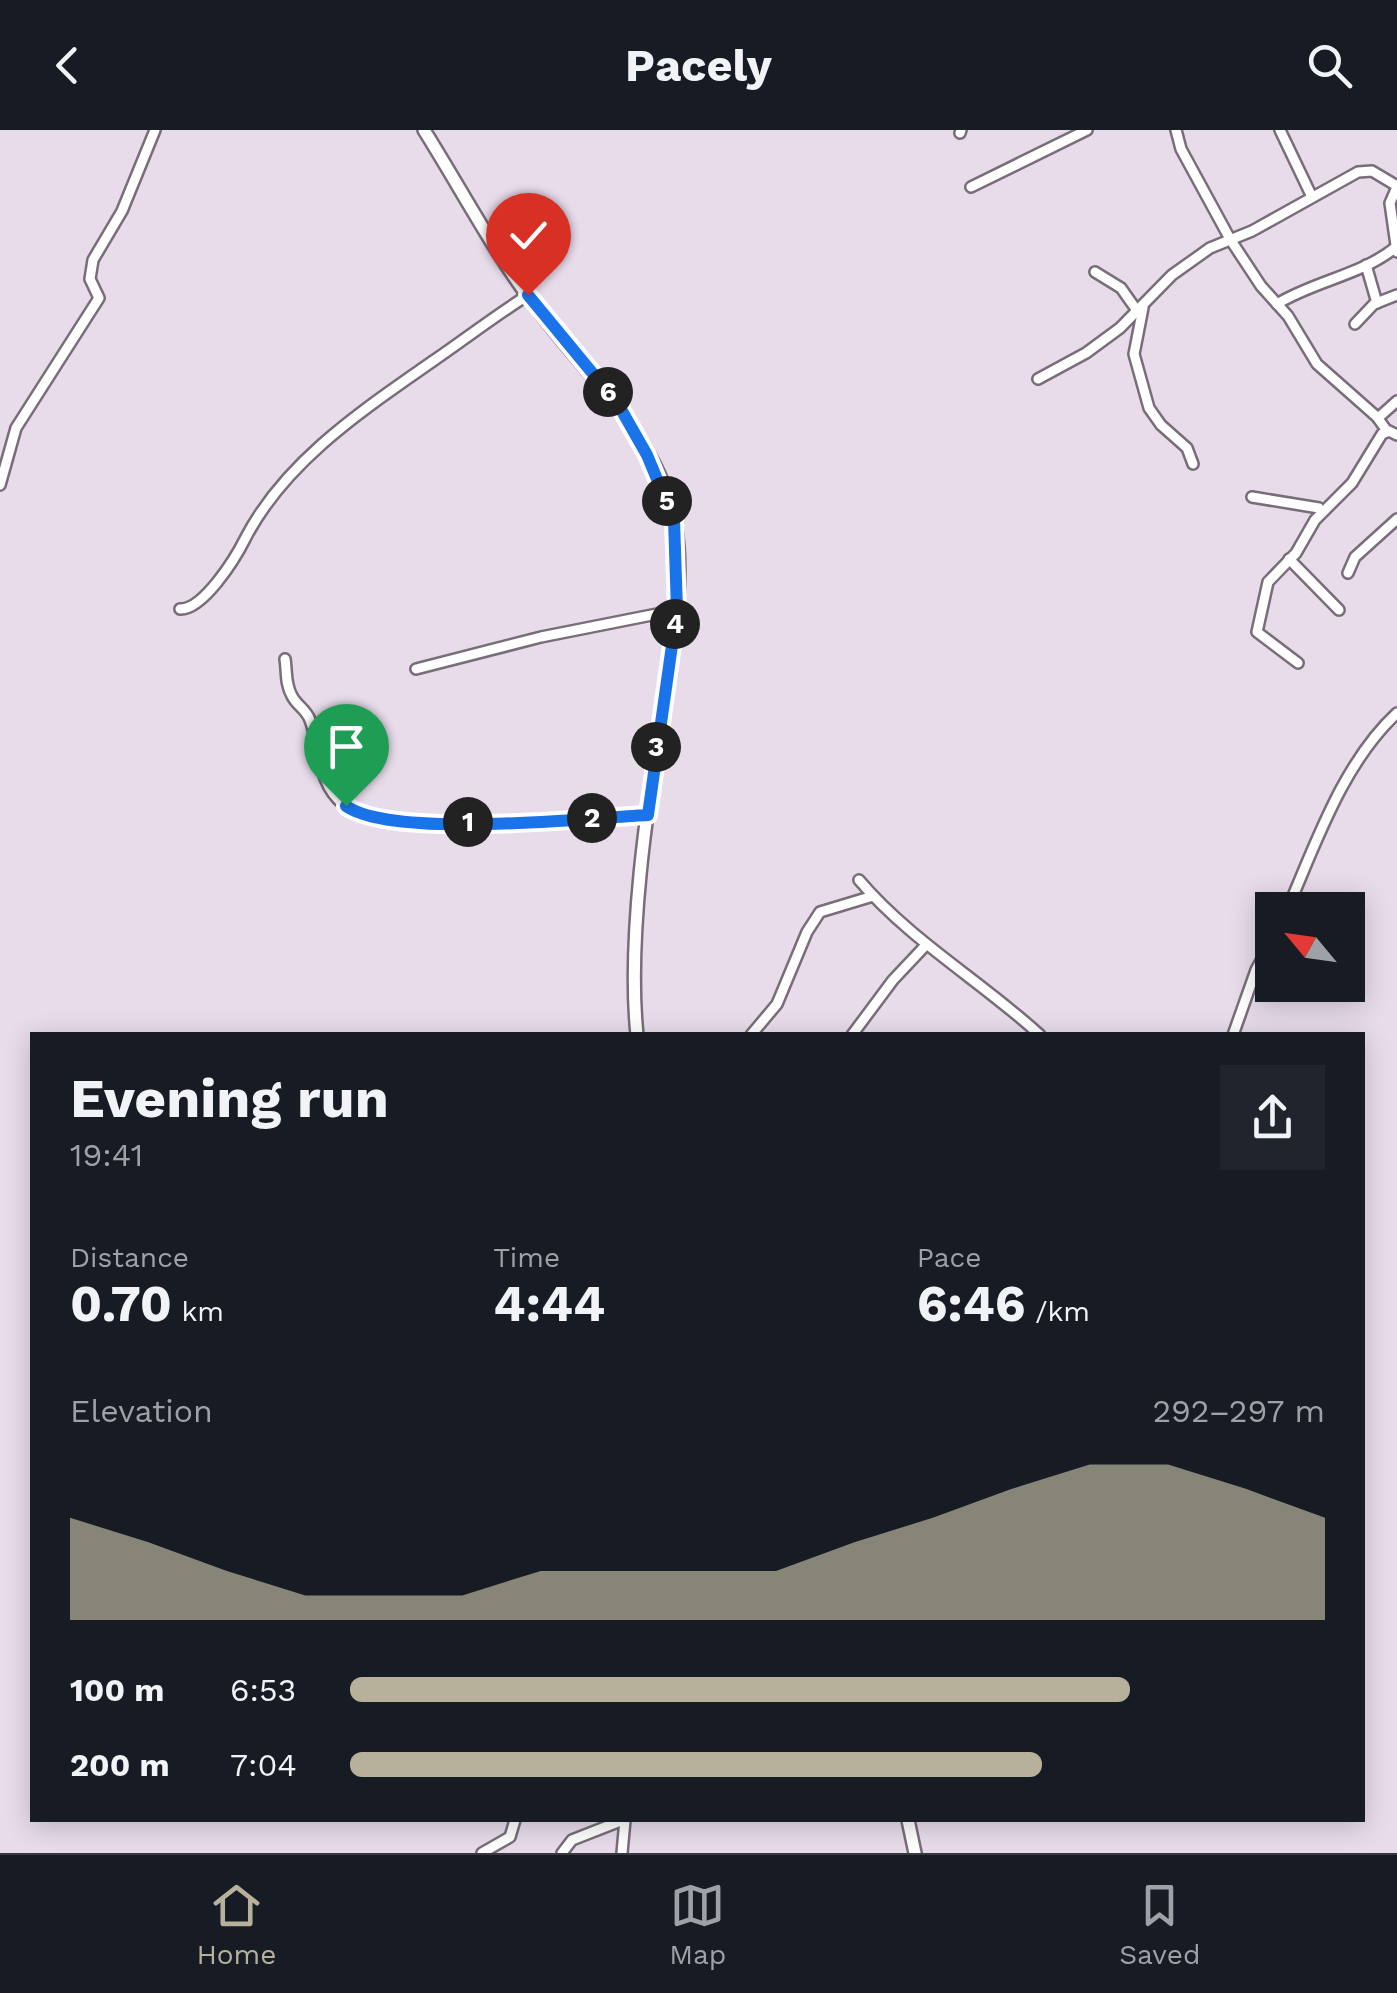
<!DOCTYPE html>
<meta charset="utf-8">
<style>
body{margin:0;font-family:"Work Sans",sans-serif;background:#20242c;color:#f1f3f6;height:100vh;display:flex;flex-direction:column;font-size:38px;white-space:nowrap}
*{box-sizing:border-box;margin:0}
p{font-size:32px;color:#9ea1a6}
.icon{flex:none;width:55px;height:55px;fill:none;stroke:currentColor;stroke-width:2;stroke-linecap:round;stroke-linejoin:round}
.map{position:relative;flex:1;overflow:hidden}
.drawer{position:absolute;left:30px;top:902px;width:1335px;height:790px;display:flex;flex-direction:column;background:#171b24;border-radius:0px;box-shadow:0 5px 25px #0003}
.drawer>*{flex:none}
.needle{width:65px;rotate:299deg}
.controls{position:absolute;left:1255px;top:762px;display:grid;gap:20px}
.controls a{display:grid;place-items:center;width:110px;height:110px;border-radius:0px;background:#171b24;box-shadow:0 5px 25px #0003;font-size:50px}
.pin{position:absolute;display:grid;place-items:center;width:85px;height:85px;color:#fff;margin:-102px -42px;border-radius:50% 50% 50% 0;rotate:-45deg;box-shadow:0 0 10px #0007}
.pin .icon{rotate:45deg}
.km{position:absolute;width:50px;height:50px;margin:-25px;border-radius:50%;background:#222;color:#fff;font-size:28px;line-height:50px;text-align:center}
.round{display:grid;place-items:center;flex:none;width:105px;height:105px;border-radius:0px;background:#20242c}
.summary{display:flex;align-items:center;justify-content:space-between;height:170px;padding:0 40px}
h1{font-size:55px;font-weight:700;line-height:75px}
.metrics{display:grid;grid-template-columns:repeat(3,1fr);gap:15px;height:170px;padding:10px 40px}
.metrics div{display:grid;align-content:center}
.metrics b{font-size:50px;font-weight:700}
.metrics small{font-size:28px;font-weight:400}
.metrics p{font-size:28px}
.chart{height:280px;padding:20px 40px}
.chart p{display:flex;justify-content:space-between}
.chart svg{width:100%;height:180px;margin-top:10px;fill:#b7b19c;opacity:.7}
ul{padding:0 40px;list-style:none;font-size:32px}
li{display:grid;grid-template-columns:160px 120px 1fr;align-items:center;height:75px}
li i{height:25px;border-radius:12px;background:#b7b19c}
header{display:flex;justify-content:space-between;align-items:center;height:130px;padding:0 40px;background:#171b24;font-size:45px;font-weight:700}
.dock{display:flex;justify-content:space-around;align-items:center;height:140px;border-top:2px solid #363941;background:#171b24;font-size:28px;color:#9ea1a6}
.dock a{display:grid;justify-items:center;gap:5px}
.dock .current{color:#b7b19c}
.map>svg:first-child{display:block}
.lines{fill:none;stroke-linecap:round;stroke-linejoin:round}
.minor-casing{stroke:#786d79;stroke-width:14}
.tertiary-casing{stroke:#786d79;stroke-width:16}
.minor{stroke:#fff;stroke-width:9}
.tertiary{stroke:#fff;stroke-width:11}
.route-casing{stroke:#fff;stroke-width:20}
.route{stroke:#1a73e8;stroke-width:12}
</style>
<header><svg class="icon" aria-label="back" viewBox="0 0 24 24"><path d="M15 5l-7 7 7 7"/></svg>Pacely<svg class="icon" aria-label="search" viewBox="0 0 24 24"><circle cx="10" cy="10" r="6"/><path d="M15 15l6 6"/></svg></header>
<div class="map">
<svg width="1397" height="1723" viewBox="0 0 1397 1723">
<rect width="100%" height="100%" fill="#e8dceb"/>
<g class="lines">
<!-- minor casing -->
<g class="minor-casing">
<g id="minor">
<path d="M1176,0l5,19 49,90 31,47 27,30 29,48 60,53 10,14"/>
<path d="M1280,0l32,67"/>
<path d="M960,3l1,-3"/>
<path d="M971,57l116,-57"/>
<path d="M1397,122l-7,-49 7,-16"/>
<path d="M1366,135l11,38"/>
<path d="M1095,142l26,16 17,24"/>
<path d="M1277,174c37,-23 85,-29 119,-57"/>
<path d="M1143,178l-9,46 15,54 12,17 26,23 6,16"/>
<path d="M1355,194l19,-20 23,-9"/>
<path d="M1038,249l48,-26 34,-25 52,-53 38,-27 42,-17 106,-59 14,-1 25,15"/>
<path d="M1378,288l19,-17"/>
<path d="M0,355l16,-57 83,-130 -9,-19 3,-19 29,-49 33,-81"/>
<path d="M1252,367l67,11"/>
<path d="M1289,429l50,51"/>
<path d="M1348,443l7,-16 42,-38"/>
<path d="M180,479c23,1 55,-50 65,-70 40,-78 118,-129 188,-178 32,-22 62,-45 95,-66"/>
<path d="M285,529c2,12 0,25 7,37 5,10 14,13 18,24 11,29 7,63 33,84 43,35 245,14 305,11"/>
<path d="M1298,533l-41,-31 11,-50 28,-29 19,-33 37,-37 30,-49 7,-3 8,4"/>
<path d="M416,539l125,-32 136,-27"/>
<path d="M859,750c52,61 122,101 181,155"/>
<path d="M1287,780c29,-67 56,-147 110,-197"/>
<path d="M751,905l26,-31 30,-72 13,-20 53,-16"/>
<path d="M852,905l41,-55 33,-35"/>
<path d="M1233,905l23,-65 16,-29"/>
<path d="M482,1723l28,-16 5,-17"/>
<path d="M562,1723l10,-13 51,-20"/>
<path d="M622,1723l3,-33"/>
</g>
</g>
<!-- tertiary casing -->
<g class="tertiary-casing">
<g id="tertiary">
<path d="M424,0c39,62 73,128 118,185 49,64 117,125 133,208 11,62 -4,127 -13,188 -15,97 -35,228 -25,324"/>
<path d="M908,1690l7,33"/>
</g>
</g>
<!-- minor -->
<use href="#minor" class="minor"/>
<!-- tertiary -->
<use href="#tertiary" class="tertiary"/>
</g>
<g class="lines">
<!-- route casing -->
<g class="route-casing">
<path id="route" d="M346,676c47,33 240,12 302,9l29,-205 -3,-90 -27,-65 -29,-51 -90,-109"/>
</g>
<!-- route -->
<use href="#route" class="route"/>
</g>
</svg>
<div class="controls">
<a><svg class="needle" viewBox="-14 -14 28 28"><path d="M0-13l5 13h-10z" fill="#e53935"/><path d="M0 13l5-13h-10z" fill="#9ea1a6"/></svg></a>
</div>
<div class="pin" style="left:346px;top:676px;background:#1e9e55"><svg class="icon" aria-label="arrive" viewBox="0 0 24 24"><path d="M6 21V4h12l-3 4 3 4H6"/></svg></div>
<div class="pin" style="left:528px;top:165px;background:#d93025"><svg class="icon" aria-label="check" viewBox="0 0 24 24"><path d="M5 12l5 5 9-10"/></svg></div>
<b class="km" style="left:468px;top:692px">1</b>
<b class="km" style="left:592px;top:688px">2</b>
<b class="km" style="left:656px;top:617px">3</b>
<b class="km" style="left:675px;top:494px">4</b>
<b class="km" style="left:667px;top:371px">5</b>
<b class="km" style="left:608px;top:262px">6</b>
<section class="drawer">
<div class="summary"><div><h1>Evening run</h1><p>19:41</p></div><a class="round"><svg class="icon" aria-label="share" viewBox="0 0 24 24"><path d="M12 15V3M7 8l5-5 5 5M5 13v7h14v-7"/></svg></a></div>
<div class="metrics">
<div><p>Distance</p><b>0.70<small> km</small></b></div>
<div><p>Time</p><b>4:44</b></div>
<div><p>Pace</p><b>6:46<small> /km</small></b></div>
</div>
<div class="chart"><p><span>Elevation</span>292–297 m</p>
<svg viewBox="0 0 160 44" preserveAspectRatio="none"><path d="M0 44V19L10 25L20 32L30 38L40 38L50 38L60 32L70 32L80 32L90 32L100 25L110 19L120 12L130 6L140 6L150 12L160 19V44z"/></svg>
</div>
<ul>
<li><b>100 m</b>6:53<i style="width:80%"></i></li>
<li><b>200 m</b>7:04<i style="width:71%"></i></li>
</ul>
</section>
</div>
<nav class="dock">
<a class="current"><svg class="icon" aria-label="home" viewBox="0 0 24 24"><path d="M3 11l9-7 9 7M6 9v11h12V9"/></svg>Home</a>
<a><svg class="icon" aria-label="map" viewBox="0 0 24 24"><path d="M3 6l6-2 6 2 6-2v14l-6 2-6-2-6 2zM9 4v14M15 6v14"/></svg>Map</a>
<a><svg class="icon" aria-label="saved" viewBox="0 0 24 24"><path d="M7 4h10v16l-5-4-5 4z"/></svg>Saved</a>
</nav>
